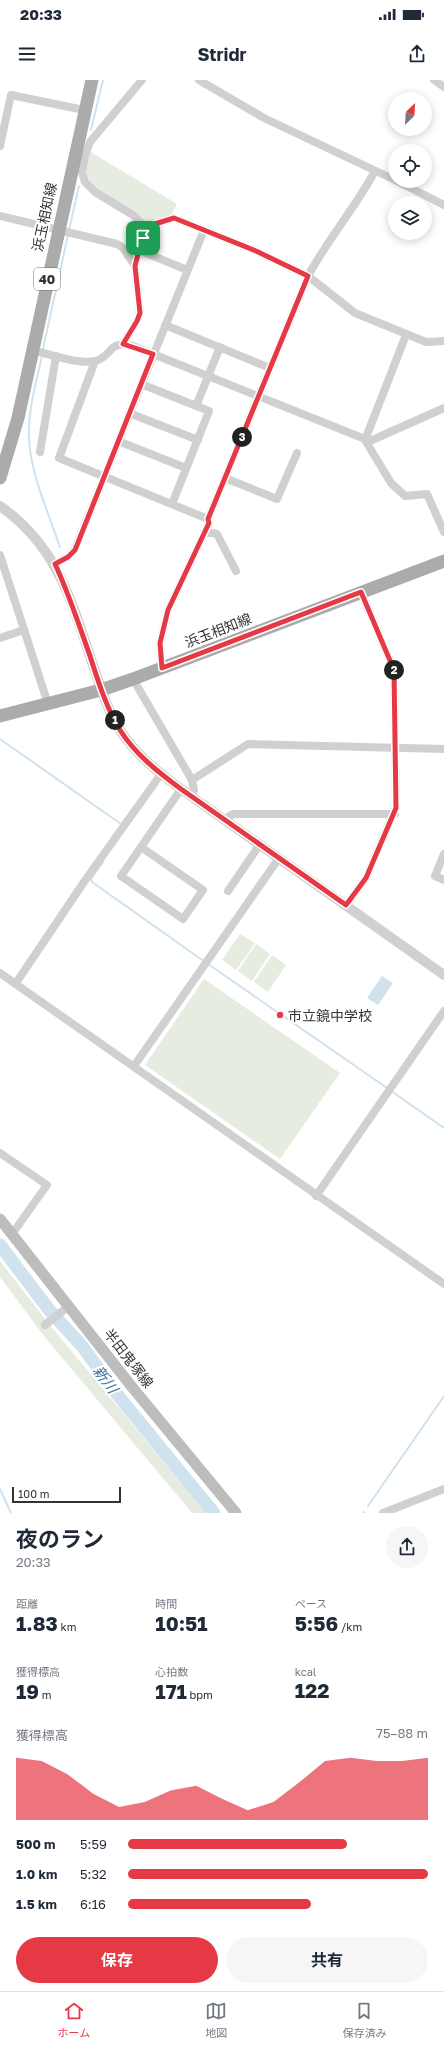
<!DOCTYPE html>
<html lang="ja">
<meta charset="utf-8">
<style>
body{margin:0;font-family:"Golos Text","Noto Sans JP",sans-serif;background:#f6f6f7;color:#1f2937;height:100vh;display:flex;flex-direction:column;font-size:15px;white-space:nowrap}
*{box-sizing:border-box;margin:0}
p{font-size:13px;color:#747a83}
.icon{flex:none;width:22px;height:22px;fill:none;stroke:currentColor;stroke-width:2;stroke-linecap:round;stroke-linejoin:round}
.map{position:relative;height:1433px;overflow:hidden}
.drawer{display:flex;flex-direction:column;background:#fff;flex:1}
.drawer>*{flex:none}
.needle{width:26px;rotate:25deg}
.fabs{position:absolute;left:388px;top:12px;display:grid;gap:8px}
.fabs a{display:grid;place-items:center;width:44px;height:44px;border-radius:50%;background:#fff;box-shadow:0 2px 10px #0003;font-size:20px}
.scale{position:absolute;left:12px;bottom:10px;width:109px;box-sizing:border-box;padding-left:4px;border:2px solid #333;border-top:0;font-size:11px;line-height:14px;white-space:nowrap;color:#333;-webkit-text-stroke:3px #fff;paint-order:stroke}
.pin{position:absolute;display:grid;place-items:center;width:34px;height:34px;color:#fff;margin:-17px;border-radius:8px;box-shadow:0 2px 6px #0006}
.km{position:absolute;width:20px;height:20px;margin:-10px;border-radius:50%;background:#222;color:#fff;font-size:11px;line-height:20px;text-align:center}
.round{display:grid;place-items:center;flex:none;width:42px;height:42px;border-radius:21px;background:#f6f6f7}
.head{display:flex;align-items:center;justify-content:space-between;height:68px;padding:0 16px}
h1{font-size:22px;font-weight:700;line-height:30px}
.figures{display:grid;grid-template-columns:repeat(3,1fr);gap:6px;height:68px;padding:4px 16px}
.figures div{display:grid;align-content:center}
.figures b{font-size:20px;font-weight:700}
.figures small{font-size:11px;font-weight:400}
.figures p{font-size:11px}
.chart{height:112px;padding:8px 16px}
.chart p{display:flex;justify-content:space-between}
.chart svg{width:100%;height:72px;margin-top:4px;fill:#e63946;opacity:.7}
.cta{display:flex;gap:8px;margin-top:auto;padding:8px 16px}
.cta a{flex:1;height:46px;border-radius:24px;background:#e63946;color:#fff;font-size:16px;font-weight:700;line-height:46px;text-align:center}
.cta a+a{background:#f6f6f7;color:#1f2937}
ul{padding:0 16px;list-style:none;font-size:13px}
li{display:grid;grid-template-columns:64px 48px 1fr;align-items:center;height:30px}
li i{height:10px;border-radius:5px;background:#e63946}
.status{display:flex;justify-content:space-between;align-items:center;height:28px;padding:0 20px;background:#fff;direction:ltr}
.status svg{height:11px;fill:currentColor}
header{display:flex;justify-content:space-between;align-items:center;height:52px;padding:0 16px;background:#fff;font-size:18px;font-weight:700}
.dock{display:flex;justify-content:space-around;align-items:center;height:56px;border-top:1px solid #e0e1e3;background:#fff;font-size:11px;color:#747a83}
.dock a{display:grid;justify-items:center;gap:2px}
.dock .active{color:#e63946}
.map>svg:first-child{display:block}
.green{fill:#e6ecdf}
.water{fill:#cfe2ee}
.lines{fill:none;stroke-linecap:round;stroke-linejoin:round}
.stream{stroke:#cfe2ee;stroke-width:2}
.river{stroke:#cfe2ee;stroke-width:13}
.minor{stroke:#d0d0d0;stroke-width:8}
.tertiary{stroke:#d0d0d0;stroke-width:10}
.secondary{stroke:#bdbdbd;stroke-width:11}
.primary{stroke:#ababab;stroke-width:13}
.route-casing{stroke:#fff;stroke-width:8}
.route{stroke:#e63946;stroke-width:5}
.poi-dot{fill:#e63946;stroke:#fff;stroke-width:1.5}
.labels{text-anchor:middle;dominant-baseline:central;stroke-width:4;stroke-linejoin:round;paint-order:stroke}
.shield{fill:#fff;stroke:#707070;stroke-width:1}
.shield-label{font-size:13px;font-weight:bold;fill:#333}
.street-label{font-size:14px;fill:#333;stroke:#fff}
.poi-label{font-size:14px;fill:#333;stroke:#fff;text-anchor:start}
.water-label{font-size:15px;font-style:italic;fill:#3f7597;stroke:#fff}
</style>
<div class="status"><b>20:33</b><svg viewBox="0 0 49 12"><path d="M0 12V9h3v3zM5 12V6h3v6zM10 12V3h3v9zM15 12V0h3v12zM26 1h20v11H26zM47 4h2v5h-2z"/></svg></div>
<header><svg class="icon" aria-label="menu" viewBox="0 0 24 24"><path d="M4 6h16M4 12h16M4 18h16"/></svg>Stridr<svg class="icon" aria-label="share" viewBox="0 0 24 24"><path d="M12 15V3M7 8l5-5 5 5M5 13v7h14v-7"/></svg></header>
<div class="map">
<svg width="444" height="1433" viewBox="0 0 444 1433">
<rect width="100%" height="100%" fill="#fff"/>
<!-- green -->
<g class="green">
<path d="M89,71l88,53 -7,13 -24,8 -55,-41c-7,-11 -6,-21 -2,-33z"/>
<path d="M240,854l15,9 -19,27 -14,-10z"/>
<path d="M256,864l14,10 -18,27 -14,-10z"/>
<path d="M272,875l14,10 -18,27 -14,-10z"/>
<path d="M204,899l136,94 -60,86 -135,-94z"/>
<path d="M0,1181l53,68 153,184h-14l-148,-177 -44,-59z"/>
</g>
<!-- water -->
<path class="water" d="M382,896l11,7 -15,22 -11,-7z"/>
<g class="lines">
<!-- stream -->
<g class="stream">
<path d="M91,50l12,-50"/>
<path d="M69,150l10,-44"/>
<path d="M43,269l25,-114"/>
<path d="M42,276c-6,27 -14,54 -13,82 1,35 20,76 31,109"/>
<path d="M0,659l121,85"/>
<path d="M103,782l-12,17 1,3 113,80"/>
<path d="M208,884l179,124"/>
<path d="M391,1011l53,37"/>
<path d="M0,1409l11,24"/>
<path d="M368,1426l76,-110"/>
<path d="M363,1433l1,-1"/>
</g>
<!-- river -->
<path class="river" d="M0,1165l50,66 32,35 38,52 94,115"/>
<!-- minor -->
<g class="minor">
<path d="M142,0l-52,62 -5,14 -3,16 3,10 10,10 38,23 12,12"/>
<path d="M199,0l65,38 131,62"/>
<path d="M434,0l10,7"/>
<path d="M0,66l11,-51 73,15"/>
<path d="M397,101l47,24"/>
<path d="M0,136l117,28 6,4 12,18"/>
<path d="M145,147l29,-9 82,33 52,25 47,37 71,29 18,-1"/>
<path d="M139,170l48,20"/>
<path d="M165,245l105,43"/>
<path d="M406,255l-41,105 26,43 14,13 22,-2 17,38"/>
<path d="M123,264l14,-23 3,-8 -5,-47 10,-39"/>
<path d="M32,270c16,4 48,15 64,11 18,-6 11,-21 37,-15l237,95 74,-33"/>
<path d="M95,281l-36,97 149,61"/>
<path d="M141,304l68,27 -37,93"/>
<path d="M196,326l24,-59"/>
<path d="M129,333l69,27"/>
<path d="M118,361l68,27"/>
<path d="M40,372l16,-96"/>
<path d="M225,398l52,21 20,-46"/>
<path d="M204,453h9l4,1 19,37"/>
<path d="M0,475l48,149"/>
<path d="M55,484l13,-7 7,-8 129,-319"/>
<path d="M0,558l24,-8"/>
<path d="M162,588l-2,-25 8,-33 41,-87 -1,-4 100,-243c20,-37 47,-68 67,-105"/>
<path d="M133,599l59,101 2,10 -3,6"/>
<path d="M192,700l56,-36 196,5"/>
<path d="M225,739l8,-5h162"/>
<path d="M141,767l62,43 -20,29 -62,-43 60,-87"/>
<path d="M444,774l-9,22 9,4"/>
<path d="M228,811l32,-47"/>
<path d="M346,825l20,-27 30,-71 -2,-137 -33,-78"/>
<path d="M0,893l444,311"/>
<path d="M16,903l70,-104 75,-105"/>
<path d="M134,986l145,-208"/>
<path d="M0,1073l47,32 -35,49"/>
<path d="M316,1116l128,-185"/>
<path d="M45,1245l24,-19"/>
<path d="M383,1433l61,-24"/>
</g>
<!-- tertiary -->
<path class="tertiary" d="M0,426c59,41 72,98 94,162 7,21 14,43 26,62 15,24 38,42 61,59l263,186"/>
<!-- secondary -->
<path class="secondary" d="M0,1139l132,168 104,126"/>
<!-- primary -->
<g class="primary">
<path d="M0,398l18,-60 74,-338"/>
<path d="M0,636l101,-26 32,-11 311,-118"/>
</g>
</g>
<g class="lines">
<!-- route casing -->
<g class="route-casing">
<path id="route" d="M174,138l82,33 52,25 -100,243 1,4 -41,87 -8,33 2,25 199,-76 33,78 2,138 -30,70 -20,27 -165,-116c-23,-17 -46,-35 -61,-59 -14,-23 -22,-49 -30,-74 -11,-31 -21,-62 -35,-92l13,-7 7,-7 78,-196 -30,-10 14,-23 3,-8 -5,-47 10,-39z"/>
</g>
<!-- route -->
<use href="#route" class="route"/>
</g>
<!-- markers -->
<circle class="poi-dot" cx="280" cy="935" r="4"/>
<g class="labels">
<!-- shield labels -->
<rect class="shield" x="34" y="188" width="26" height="22" rx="3"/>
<g class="shield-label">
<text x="47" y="199">40</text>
</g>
<!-- street labels -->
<g class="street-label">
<text transform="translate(44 137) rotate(-78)">浜玉相知線</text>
<text transform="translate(218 550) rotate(-21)">浜玉相知線</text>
<text transform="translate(129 1278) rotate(52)">半田鬼塚線</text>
</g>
<!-- poi labels -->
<g class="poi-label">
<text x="288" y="935">市立鏡中学校</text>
</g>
<!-- water labels -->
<g class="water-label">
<text transform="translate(106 1299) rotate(54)">新川</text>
</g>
</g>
</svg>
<div class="fabs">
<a><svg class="needle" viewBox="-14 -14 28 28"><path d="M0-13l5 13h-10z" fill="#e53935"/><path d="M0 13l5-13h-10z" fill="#747a83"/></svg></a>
<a><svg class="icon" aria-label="locate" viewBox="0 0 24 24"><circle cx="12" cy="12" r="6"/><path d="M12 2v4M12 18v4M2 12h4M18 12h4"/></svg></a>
<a><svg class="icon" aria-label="layers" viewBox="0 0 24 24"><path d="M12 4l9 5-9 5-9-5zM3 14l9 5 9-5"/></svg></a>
</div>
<div class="scale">100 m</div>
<div class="pin" style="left:143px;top:158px;background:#1e9e55"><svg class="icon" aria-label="arrive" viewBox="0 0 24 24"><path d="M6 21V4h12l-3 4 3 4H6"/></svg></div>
<b class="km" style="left:115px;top:640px">1</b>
<b class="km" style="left:394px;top:590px">2</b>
<b class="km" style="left:242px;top:357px">3</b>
</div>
<section class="drawer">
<div class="head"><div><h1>夜のラン</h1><p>20:33</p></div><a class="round"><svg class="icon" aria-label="share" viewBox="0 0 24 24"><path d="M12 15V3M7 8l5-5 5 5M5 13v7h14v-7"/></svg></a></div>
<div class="figures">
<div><p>距離</p><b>1.83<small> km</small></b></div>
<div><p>時間</p><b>10:51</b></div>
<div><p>ペース</p><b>5:56<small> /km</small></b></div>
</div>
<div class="figures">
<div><p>獲得標高</p><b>19<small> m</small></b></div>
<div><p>心拍数</p><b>171<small> bpm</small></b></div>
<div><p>kcal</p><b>122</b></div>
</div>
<div class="chart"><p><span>獲得標高</span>75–88 m</p>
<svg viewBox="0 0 160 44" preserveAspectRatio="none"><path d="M0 44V6L10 8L20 16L30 28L40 36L50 33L60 26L70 23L80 31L90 38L100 33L110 21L120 8L130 6L140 8L150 8L160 6V44z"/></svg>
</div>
<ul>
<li><b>500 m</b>5:59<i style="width:73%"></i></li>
<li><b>1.0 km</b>5:32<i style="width:100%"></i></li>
<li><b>1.5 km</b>6:16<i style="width:61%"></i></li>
</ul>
<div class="cta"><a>保存</a><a>共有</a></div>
</section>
<nav class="dock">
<a class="active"><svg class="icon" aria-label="home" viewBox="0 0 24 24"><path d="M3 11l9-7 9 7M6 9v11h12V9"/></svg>ホーム</a>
<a><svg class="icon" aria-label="map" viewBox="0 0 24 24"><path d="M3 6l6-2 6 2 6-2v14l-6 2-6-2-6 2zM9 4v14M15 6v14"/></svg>地図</a>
<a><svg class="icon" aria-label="saved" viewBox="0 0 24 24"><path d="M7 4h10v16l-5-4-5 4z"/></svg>保存済み</a>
</nav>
